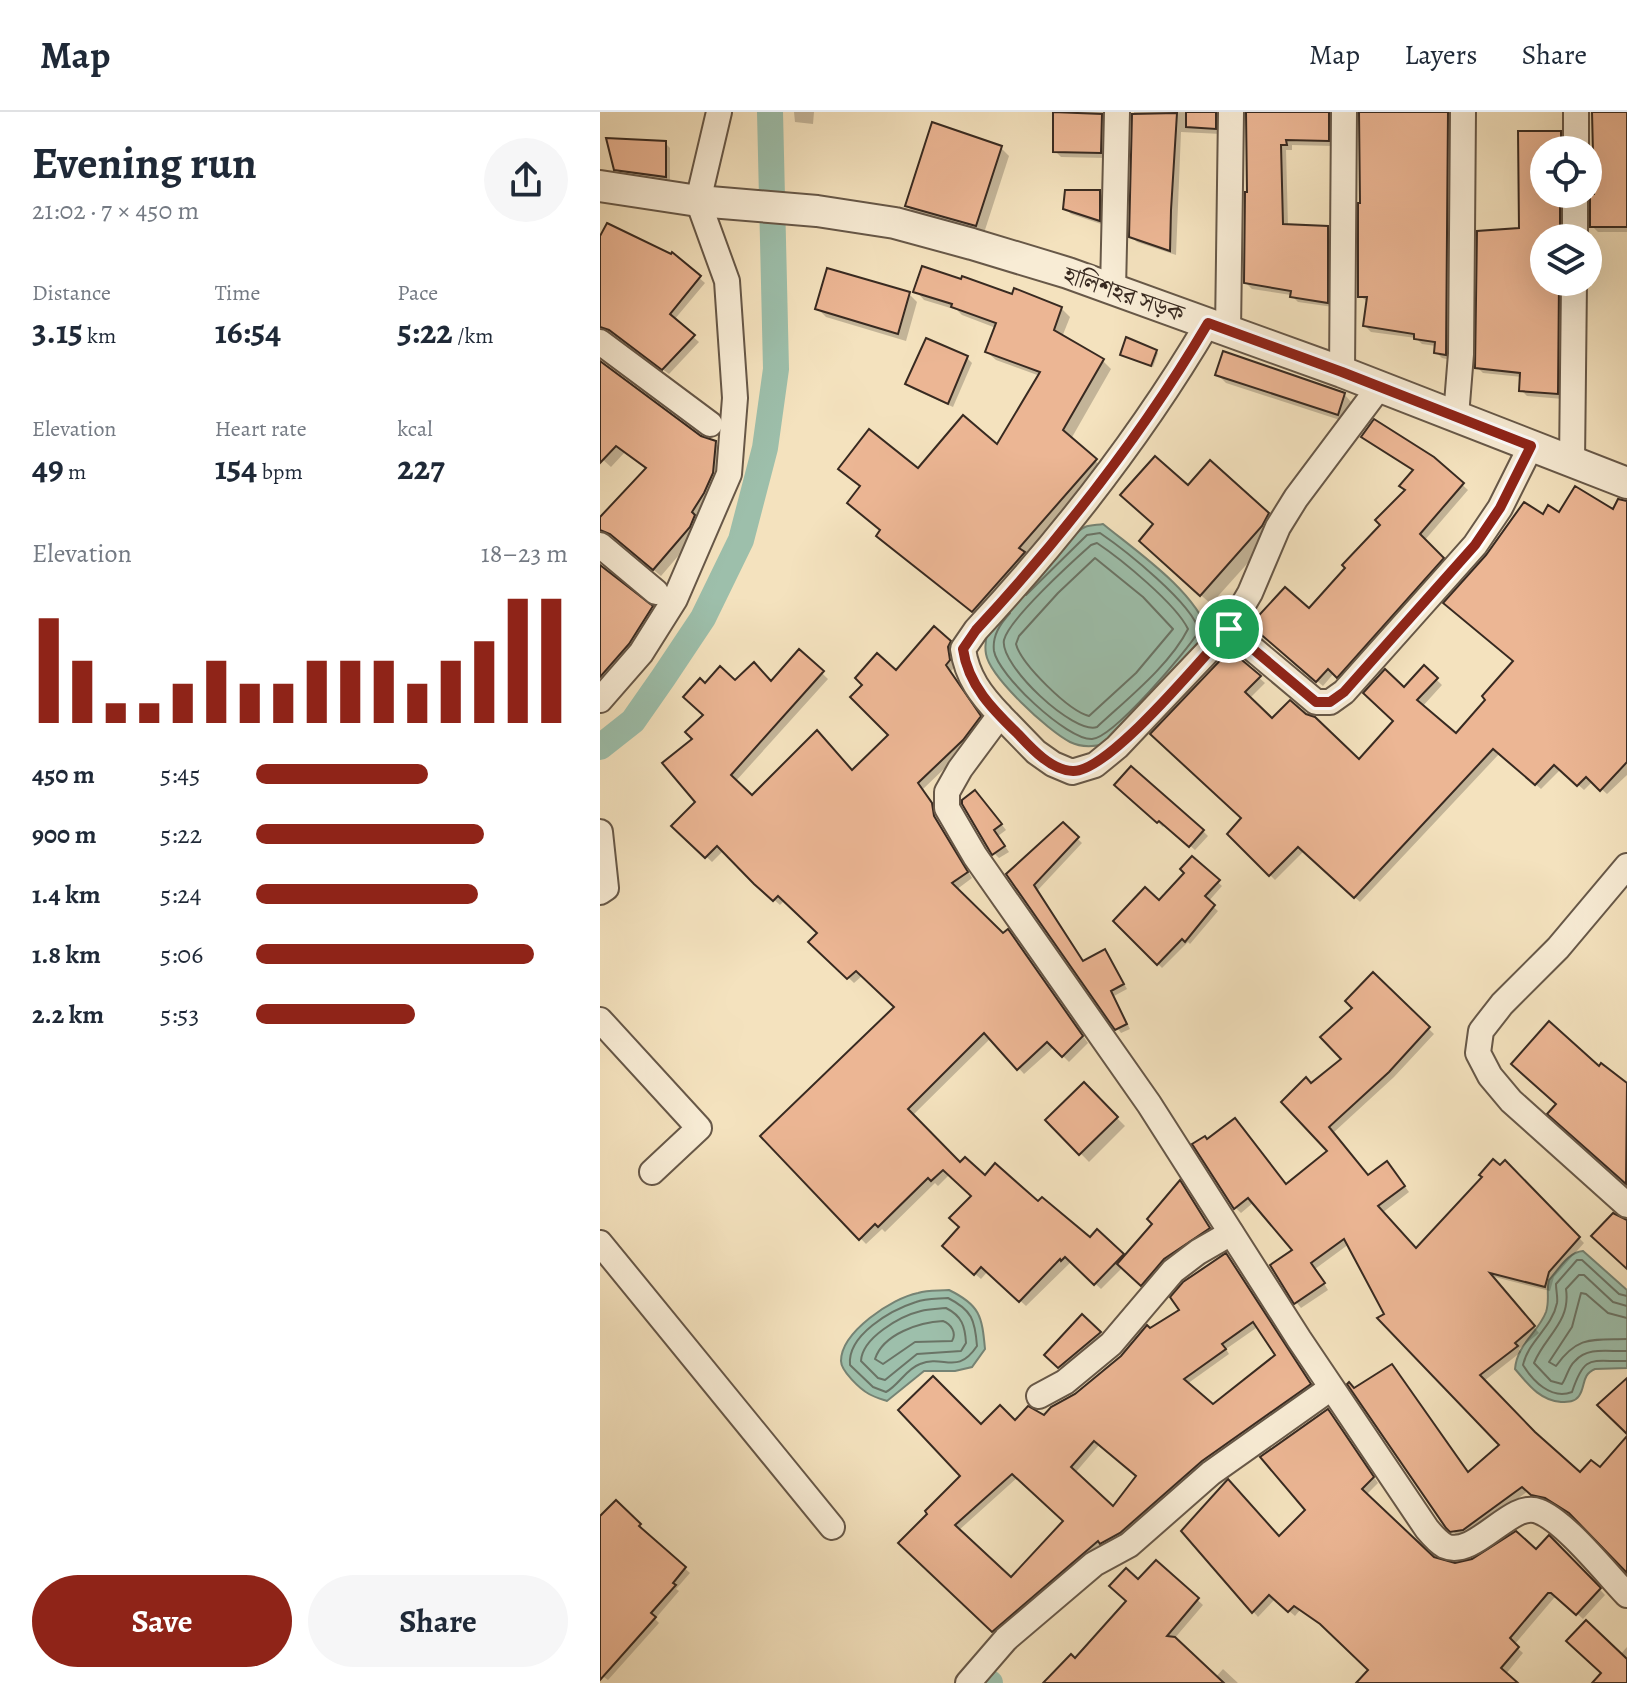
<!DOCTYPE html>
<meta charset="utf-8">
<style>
body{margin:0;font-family:Alegreya,"Noto Serif Bengali",serif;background:#f6f6f7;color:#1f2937;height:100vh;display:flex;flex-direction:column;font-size:30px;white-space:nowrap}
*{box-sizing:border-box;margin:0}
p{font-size:26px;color:#747a83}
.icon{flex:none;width:44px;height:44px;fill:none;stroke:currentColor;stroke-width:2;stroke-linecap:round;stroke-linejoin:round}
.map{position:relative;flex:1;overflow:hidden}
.side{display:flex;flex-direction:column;background:#fff;width:600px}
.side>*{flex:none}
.tools{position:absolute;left:930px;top:24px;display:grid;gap:16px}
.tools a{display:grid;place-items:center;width:72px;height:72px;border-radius:50%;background:#fff;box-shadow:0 8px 32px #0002;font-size:40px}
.pin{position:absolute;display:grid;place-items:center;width:68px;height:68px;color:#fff;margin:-34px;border:4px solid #fff;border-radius:50%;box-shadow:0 2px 8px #0007}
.round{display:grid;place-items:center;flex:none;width:84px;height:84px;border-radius:42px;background:#f6f6f7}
.overview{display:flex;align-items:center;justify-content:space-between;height:136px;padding:0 32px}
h1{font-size:44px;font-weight:700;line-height:60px}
.stats{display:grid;grid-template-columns:repeat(3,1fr);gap:12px;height:136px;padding:8px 32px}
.stats div{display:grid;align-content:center}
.stats b{font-size:34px;font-weight:700}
.stats small{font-size:22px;font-weight:400}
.stats p{font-size:22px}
.chart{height:224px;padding:16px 32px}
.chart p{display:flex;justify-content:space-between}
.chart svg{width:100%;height:144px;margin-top:8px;stroke:#8f2418;stroke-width:6}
.primary-button{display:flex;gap:16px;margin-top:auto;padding:16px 32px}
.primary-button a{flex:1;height:92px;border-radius:48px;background:#8f2418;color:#fff;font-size:32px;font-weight:700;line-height:92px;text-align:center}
.primary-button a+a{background:#f6f6f7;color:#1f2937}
ul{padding:0 32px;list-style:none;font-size:26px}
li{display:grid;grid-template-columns:128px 96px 1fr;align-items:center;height:60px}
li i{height:20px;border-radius:10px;background:#8f2418}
header{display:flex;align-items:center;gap:48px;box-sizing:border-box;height:112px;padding:0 40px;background:#fff;border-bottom:2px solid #e0e1e3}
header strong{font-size:38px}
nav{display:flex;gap:44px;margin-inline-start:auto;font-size:28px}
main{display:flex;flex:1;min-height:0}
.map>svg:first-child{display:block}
.water{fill:#9dbfab;stroke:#758374;stroke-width:2}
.shadow{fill:#0003;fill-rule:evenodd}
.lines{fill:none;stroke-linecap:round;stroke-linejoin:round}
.shore{stroke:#6a7466;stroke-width:2}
.canal{stroke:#9dbfab;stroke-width:26}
.building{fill:#ecb694;stroke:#382a21;stroke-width:2;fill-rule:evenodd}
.minor-casing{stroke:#675848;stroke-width:28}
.tertiary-casing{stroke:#675848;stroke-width:34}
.minor{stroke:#f8ecd5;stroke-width:24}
.tertiary{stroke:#f8ecd5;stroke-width:30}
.route-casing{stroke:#fff;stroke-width:16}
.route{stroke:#8f2418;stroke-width:10}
.labels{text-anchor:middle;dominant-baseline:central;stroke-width:6;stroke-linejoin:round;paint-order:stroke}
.street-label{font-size:24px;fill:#382a21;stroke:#f8ecd5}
</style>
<header>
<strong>Map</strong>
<nav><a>Map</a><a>Layers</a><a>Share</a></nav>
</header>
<main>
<section class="side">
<div class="overview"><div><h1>Evening run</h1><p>21:02 · 7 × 450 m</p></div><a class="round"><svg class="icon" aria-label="share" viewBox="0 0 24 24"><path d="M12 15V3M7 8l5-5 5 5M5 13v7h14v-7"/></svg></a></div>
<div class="stats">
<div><p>Distance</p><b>3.15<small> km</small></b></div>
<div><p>Time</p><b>16:54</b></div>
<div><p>Pace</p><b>5:22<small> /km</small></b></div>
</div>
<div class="stats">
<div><p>Elevation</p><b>49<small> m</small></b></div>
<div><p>Heart rate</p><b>154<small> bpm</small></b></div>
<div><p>kcal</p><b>227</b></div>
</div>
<div class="chart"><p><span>Elevation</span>18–23 m</p>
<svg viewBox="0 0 160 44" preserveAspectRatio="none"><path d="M5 44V12M15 44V25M25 44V38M35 44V38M45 44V32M55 44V25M65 44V32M75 44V32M85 44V25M95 44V25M105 44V25M115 44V32M125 44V25M135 44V19M145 44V6M155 44V6"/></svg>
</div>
<ul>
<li><b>450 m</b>5:45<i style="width:55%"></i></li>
<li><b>900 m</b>5:22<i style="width:73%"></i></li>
<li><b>1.4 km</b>5:24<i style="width:71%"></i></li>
<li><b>1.8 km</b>5:06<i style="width:89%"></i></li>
<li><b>2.2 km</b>5:53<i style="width:51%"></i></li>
</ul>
<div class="primary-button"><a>Save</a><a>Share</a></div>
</section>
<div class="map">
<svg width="1027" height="1571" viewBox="0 0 1027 1571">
<rect width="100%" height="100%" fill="#f4e2be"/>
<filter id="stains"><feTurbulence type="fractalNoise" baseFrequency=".0025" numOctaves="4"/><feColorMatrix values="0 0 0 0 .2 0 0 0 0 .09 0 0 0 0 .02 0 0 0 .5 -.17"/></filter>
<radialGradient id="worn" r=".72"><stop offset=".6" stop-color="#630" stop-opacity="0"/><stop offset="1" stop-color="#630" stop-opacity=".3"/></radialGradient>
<!-- water -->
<g class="water">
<path d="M503,412c33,27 92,67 105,108l-12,18 -91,94c-12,3 -23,4 -35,-2 -22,-11 -80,-65 -84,-88 -2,-12 2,-25 9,-35 10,-15 76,-86 90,-92 5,-2 13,-2 18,-3z"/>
<path d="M983,1139l44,39v78l-32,1c-14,6 -9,17 -16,27 -4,6 -11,6 -18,6 -22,-2 -33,-18 -46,-33 2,-25 23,-36 31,-57 4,-12 0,-21 3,-32 10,-11 19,-28 34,-29z"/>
<path d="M349,1178c31,15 33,26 36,59l-13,18 -17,4h-31l-37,30c-6,-2 -13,-4 -18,-7 -9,-5 -28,-23 -28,-33 0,-29 51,-63 77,-68 10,-3 21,-2 31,-3z"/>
</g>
<!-- shadow -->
<g class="shadow">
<path d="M194,0h20l-1,12 -18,-2z"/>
<path d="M456,0h53l-3,46 -45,-1 -6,-6z"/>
<path d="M534,0h90l-3,22 -40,-2 -5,123 -39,-13 -6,-6z"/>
<path d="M648,0h88l-2,34 -42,-1v5h-6l2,76 39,2 6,6v73l-35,-5 -7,-7 -39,-6 -6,-6 3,-89z"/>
<path d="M761,0h95l-5,248 -9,-2 -6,-6v-6l-14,-2 -6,-6 -45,-6 -6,-6 3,-24 -8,-6z"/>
<path d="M993,0h34v120h-29l-6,-6 -4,-65 5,-11z"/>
<path d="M920,21h40l6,6 1,11h-23v44h23l-2,44h-21v44h22l-3,117 -36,-3 -6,-6 1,-13 -39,-4 -6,-6 44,-137z"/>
<path d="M65,31l5,5v33l-49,-7 -5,-5z"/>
<path d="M401,36l8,8 -25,77 -68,-19 -9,-8z"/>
<path d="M499,80l6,6 -1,27 -33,-11 -6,-6z"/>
<path d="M0,129l73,14 32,28 -31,37 25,22 -30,32 -52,-39 -17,-7z"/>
<path d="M316,179l97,6 48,11 9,9 -8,20 41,24 8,8 -40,70 33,30 -122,150 -96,-75 -4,-14 36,-60 80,-23 42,-71 -44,-16 -9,-8 9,-24 -34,-13 -5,-5 -33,-10z"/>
<path d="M309,182l8,8 -11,39 -80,-24 -9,-9z"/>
<path d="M556,239l2,2 -5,14 -29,-11z"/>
<path d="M367,246l5,5 -19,44 -40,-18 -6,-5z"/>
<path d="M0,250l100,76 15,5 7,8 -2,30 -23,53 -36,42 -55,-45 42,-62 -23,-17 -14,15 -11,-10z"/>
<path d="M618,263l126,19 8,9 -6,19 -120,-39z"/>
<path d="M833,346l35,32 -44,51 24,24 -104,117 -10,-9 -11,13 -70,-59 56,-16 73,-86z"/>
<path d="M588,376l80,26 10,10 -6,12 -61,68 -60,-53z"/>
<path d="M1027,391v272l-20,19 -14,-13 -9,9 -23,-21 -20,20 -41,-36 -140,149 -56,-51 -29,29 -46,-46 15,-16 -14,-166 35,31 -16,16 23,22 87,41 36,-41 10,-31 19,-22 18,17 -20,22 35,29 59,-74 27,-145 71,-5z"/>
<path d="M0,453l59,50 -59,78z"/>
<path d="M335,517l20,19v19l-5,5 35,51 -17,23 -46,44 15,21 2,12 33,55 -16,12 47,46 10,1 75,106 -19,19 -15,-15 -30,27 -33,-36 -79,78 48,49 78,39 52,35 7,-7 28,26 30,-34 28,-38 29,45 -67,56 -22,-20 -22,22 -29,-28 -46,45 -38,-35 -7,8 -31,-27 23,-56 -23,-22 -12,12 -3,-3 -50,49 -3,-3 -16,15 -103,-107 134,-129 -34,-33 -9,8 -43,-41 8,-9 -34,-33 -5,5 -17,-15 -39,-40 -12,12 -38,-36 23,-24 -2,-63 10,-24v-29l30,-4 36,1 28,-32 29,28 -93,103 17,16 100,-26 39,-36 5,-63z"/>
<path d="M517,673l86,46 5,5 -13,14 -30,-26 -2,3z"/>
<path d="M380,685l26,33 -8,6 11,16 -10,6 -5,-5z"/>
<path d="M463,713l19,18 -45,48 47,72 25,-7 18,33 -13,7 16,33 -9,4 -112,-159z"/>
<path d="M592,747l30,27 -14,16 10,9 -28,33 -2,-2 -26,26 -46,-47 43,-19 28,-29z"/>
<path d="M773,863l61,59 -40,43 -61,56 35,44 24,-8 17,23 -27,21 34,38 89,-88 79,80 -30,34 -4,14 -59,-15 48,57 -20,16 2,3 -37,29 52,55 44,39 20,-5 27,-24v125l-50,-53 -25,-16 -14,-2 -10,-9 -59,44 -11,1 -11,-10 21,-52 34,-28 -116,-131 -37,-71 -34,25 13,21 -27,18 -5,-6 -1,-52 -41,-48 -13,11 -5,-5 -41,-64 91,42 44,-35 -19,-66 33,-26 11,-51z"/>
<path d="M1002,954l25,20v99l-77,-72z"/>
<path d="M484,973l41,41 -36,36 -41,-42z"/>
<path d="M626,1144l89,134 -317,246 -97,-93 62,-67 18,-49 63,-10 32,-22 74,-65 32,-20zM659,1214l18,29 -64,51 -26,-22 42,-30 -3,-5zM500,1332l39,32 -26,33 -38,-36zM418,1365l48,44 -54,59 -54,-49z"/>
<path d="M482,1205l23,22 -40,33 -18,-17z"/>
<path d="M733,1305l45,66 -12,12 70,66 19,4 82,-13 30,3 38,40 -22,24 -24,-22 -5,1 -40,47 9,8 -18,22 10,8h-146l2,-13 -43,-41 -28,-19 -5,6 -20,-17 -17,18 -74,-85 95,7 29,-29z"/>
<path d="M16,1391l28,27 -2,1 48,42 -14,16 3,2 -24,28 4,4 -51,57 -8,-6v-155z"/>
<path d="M556,1450l47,43 -29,34 41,39 8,-9 15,14h-192l29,-22 53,-59 10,-20z"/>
<path d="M1027,1535v36h-32l25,-28z"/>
</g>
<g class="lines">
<!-- shore -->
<g class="shore">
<path d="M497,431c24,16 79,61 91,86 -18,36 -61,70 -91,98 -23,8 -98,-62 -93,-87 5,-21 69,-79 87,-95z"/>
<path d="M495,446l48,39 30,32 -37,44 -47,43c-20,-5 -68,-52 -73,-72l3,-8 39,-43z"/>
<path d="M410,501c-10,11 -18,23 -16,38 4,24 73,89 98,88 21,-1 95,-88 107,-108 -6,-27 -74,-81 -99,-98l-13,2 -61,60"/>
<path d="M1027,1184l-8,-2 -37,-34h-5l-21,24c0,7 2,13 1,19 -5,25 -29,38 -34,62 10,16 28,35 49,27 13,-39 19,-30 55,-31"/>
<path d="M348,1186c24,12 27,22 29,48 -20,30 -33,8 -57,18 -14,5 -21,21 -34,28l-13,-5 -23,-22c-3,-30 41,-55 66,-63 10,-4 22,-3 32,-4z"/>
<path d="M1027,1194l-14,-4 -29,-27h-5l-13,14c5,33 -21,47 -32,74l17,18 11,3c5,-7 6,-17 13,-23 13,-15 35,-9 52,-10"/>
<path d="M346,1196c16,8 19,18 20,35l-5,8 -44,3 -32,26 -7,-2 -17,-17c1,-23 39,-45 60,-50 8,-2 17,-2 25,-3z"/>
<path d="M1027,1206l-19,-5 -22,-19 -5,-1 -9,34 -23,35 7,4c22,-31 37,-26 71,-27"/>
<path d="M343,1209c8,3 14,12 9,20l-37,1 -32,22 -8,-5c8,-25 45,-37 68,-38z"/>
</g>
<!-- canal -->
<g class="canal">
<path d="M0,635l33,-26 30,-43 40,-60 38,-78 24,-92 11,-79 -6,-257"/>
<path d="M387,1571h3"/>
</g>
</g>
<!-- building -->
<g class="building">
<path d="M453,0l49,2 -1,39 -48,-1z"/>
<path d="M586,0h30v17l-30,-2z"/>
<path d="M646,0h83v29l-43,-1 1,5h-6l2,79 45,2v77l-38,-6 1,-6 -47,-8 1,-91h2z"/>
<path d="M759,0h89l-2,243 -12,-2 1,-11 -21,-3v-5l-51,-8 4,-29h-9v-94h2z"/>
<path d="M992,0h35v115h-37v-33h4z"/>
<path d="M577,1l-6,97 -1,41 -41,-14 3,-123z"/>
<path d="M332,10l70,24 -26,80 -71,-20z"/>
<path d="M918,19h43v19h-17v44h16v44h-16v44h15l-1,112 -39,-3 1,-18 -45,-5 2,-137 42,-3z"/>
<path d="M6,26l60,3v36l-52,-7z"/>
<path d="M465,78h35v31l-37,-12z"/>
<path d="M7,111l64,31 1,-2 29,24 -31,38 25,21 -33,35 -53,-40 -9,-3v-91z"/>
<path d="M322,154l39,13 1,-3 50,18 2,-6 48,19 -8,23 50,29 -41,71 34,29 -78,89 6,4 -53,60 -96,-76 4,-6 -33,-27 13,-17 -22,-17 31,-40 49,39 45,-53 34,29 43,-72 -55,-20 11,-29 -45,-16 1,-3 -39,-12z"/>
<path d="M227,156l83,24 -12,42 -83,-25z"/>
<path d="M526,225l31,13 -6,16 -31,-11z"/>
<path d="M326,226l42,18 -20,48 -43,-20z"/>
<path d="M623,239l122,42 -7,22 -123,-40z"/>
<path d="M0,249l101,75 15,5 -3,32 -9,20 -12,19 3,3 -5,12 -37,43 -43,-36 -10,-4v-13l46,-49 -30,-22 -16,17z"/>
<path d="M774,307l60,38 30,26 -44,51 24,24 -107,120 -9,-9 -12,13 -66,-57 35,-38 24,21 36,-40 -3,-3 38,-40 -5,-5 30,-30 -6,-4 14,-16 -52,-33z"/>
<path d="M555,344l33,29 22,-25 59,53 -7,13 -62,70 -61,-55 14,-17 -33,-29z"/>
<path d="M975,374l38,23 5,-10 9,2v261l-27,29 -14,-14 -9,9 -23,-21 -19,20 -42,-36 -139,149 -56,-51 -29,29 -42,-42 14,-16 -91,-84 80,-84 31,26 -16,16 27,26 18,-18 16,14 9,3 44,42 34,-38 -30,-28 22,-24 19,18 20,-22 14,13 -21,22 39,33 29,-33 -3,-4 31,-35 -70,-58 43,-48 38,-53 19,12 5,-9 11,7z"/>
<path d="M0,453l53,41 -24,38 -29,33z"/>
<path d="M334,514l17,15 -3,6 2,13 -4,5 35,51 -18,24 -45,43 14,20 2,13 34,56 -16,11 51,50 5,-4 75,107 -21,21 -15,-15 -30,28 -33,-37 -76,76 52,53 5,-5 20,18 10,-12 43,38 4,-4 48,40 7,-8 27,25 -30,31 -29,-28 -4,4 -1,-2 -41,43 -38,-35 -7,8 -32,-29 17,-19 -10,-9 22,-22 -28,-26 -12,11 -3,-3 -50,49 -3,-3 -16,16 -99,-104 134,-129 -38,-36 -9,8 -39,-37 9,-9 -39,-37 -5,5 -19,-17 -37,-38 -12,12 -34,-32 24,-24 -33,-39 30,-24 -7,-7 18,-17 -20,-18 17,-19 5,5 15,-17 15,14 19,-18 17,19 28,-32 25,22 -93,104 21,20 65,-65 35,40 36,-35 -38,-38 12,-12 -7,-7 22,-25 19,17z"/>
<path d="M531,654l73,64 -15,17 -30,-26 -2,2 -43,-38z"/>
<path d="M375,678l27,34 -8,6 11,16 -13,9 -30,-51v-4z"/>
<path d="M463,710l16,15 -45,48 49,76 22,-12 19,35 -13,7 16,33 -12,6 -109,-156z"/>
<path d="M592,744l28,24 -15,16 10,9 -30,37 -3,-3 -25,26 -44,-44 32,-34 14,13 25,-27 -4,-4z"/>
<path d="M773,860l57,55 -41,45 -60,55 39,48 19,-14 18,25 -27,20 38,42 66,-71 -3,-2 14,-16 7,6 5,-5 75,77 -31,35 -4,15 -55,-14 45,53 -20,17 3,3 -38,29 55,57 45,40 11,-12 9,7 27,-31v137l-58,-60 -24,-15 -14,-3 -9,-8 -59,43 -13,2 -4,-4 -99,-144 2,-2 5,6 38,-24 76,108 31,-27 -122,-127 7,-4 -40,-75 -33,24 14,20 -31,21 -24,-39 22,-15 -44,-52 -14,11 -42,-65 13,-8 2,3 28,-21 51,66 41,-33 -46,-49 25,-25 5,6 30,-24 -21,-22 32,-29 -7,-7z"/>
<path d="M949,909l50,45 2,-3 26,20 -1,101 -79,-70 9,-10 -45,-40z"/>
<path d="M484,970l34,35 -39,38 -34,-35z"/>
<path d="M580,1068l30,48 -46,31 -23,27 -24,-22 35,-40 -5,-5z"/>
<path d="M1013,1101l14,7v49l-36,-33z"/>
<path d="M626,1141l85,131 -109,77 -82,72 -20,11 -2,-3 -106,91 -94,-89 29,-29 -2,-3 35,-35 -62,-66 35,-34 48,48 19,-19 15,15 13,-14 16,9 7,-8 24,-13 46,-38 26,-31 3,3 29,-18 -9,-13 13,-15zM653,1210l22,33 -62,49 -29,-25 42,-30 -4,-5zM494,1329l42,35 -23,30 -42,-39zM412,1362l51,47 -52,56 -56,-52z"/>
<path d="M482,1202l19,18 -43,36 -14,-13z"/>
<path d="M1027,1266v56l-30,-29z"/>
<path d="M728,1297l46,68 -12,12 72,68 21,6 17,-4 44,-28 20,18 13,-14 52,53 -25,27 -25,-22h-3l-38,45 9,9 -18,21 17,15h-162l12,-13 -48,-46 -26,-18 -6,6 -19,-17 -17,18 -71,-82 47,-52 51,57 26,-26 -45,-53z"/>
<path d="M16,1388l25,24 -2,2 47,41 -13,16 3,2 -25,28 5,4 -56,63v-164z"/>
<path d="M556,1448l43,38 -32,38 8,1 49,46h-181l28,-29 4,4 51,-57 -17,-15 17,-18 12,11z"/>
<path d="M986,1508l41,39v24h-35l9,-10 -35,-32z"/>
</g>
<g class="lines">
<!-- minor casing -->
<g class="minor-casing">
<g id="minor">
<path d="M976,38v-38"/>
<path d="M975,126v-44"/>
<path d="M513,177l4,-177"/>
<path d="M608,211c-66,112 -144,212 -232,307l-13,19c4,28 18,46 37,66l-40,54 -13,23v16l28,48 174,248 150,235 128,190c5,6 11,13 18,17 30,13 66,-46 93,-35 26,9 68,62 89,84"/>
<path d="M628,219l3,-219"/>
<path d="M0,230l110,82"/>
<path d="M742,260l2,-260"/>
<path d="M856,304l5,-62 2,-242"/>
<path d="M972,350l2,-180"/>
<path d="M0,433l56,47"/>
<path d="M629,517l87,73h14l14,-10 131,-147 25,-37 31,-62"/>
<path d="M0,588l41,-47 34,-54 54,-125 6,-76 -8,-117 -29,-80 21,-89"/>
<path d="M400,603l36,37 17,12 19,8 23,-7 22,-18 112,-118 21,-36 28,-66 18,-29 84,-112"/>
<path d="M0,720l6,56 -6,4"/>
<path d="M1027,754l-69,82 -56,56 -21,27 -3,22 12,23 21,25 116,104"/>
<path d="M0,908l99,108 -47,44"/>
<path d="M0,1131l232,284"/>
<path d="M439,1284l26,-14 46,-38 62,-73 25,-19 33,-19"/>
<path d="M368,1571l38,-44 88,-75 35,-19 82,-72 120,-85"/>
</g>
</g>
<!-- tertiary casing -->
<g class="tertiary-casing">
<path id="tertiary" d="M0,74l98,15 119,10 78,12 77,21 96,29 274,99 285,111"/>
</g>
<!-- minor -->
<use href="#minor" class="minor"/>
<!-- tertiary -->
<use href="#tertiary" class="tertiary"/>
</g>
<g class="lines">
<!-- route casing -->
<g class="route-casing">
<path id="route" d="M608,211l134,49 189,74 -31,62 -25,37 -131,147 -14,10h-14l-87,-73c-27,29 -120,143 -156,142 -21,0 -42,-23 -55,-37 -25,-24 -50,-49 -55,-85l13,-19c88,-95 166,-195 232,-307z"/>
</g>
<!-- route -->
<use href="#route" class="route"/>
</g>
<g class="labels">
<!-- street labels -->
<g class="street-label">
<text transform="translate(524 182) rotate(19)">হালিশহর সড়ক</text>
</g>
</g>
<rect width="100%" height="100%" filter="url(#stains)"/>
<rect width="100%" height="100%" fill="url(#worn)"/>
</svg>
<div class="tools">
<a><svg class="icon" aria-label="locate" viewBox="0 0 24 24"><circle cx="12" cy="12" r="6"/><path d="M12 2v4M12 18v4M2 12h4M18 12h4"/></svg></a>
<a><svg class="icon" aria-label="layers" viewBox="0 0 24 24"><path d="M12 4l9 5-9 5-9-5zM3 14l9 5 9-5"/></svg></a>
</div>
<div class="pin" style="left:629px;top:517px;background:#1e9e55"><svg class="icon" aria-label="arrive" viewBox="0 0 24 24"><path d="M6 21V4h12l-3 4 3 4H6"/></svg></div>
</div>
</main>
